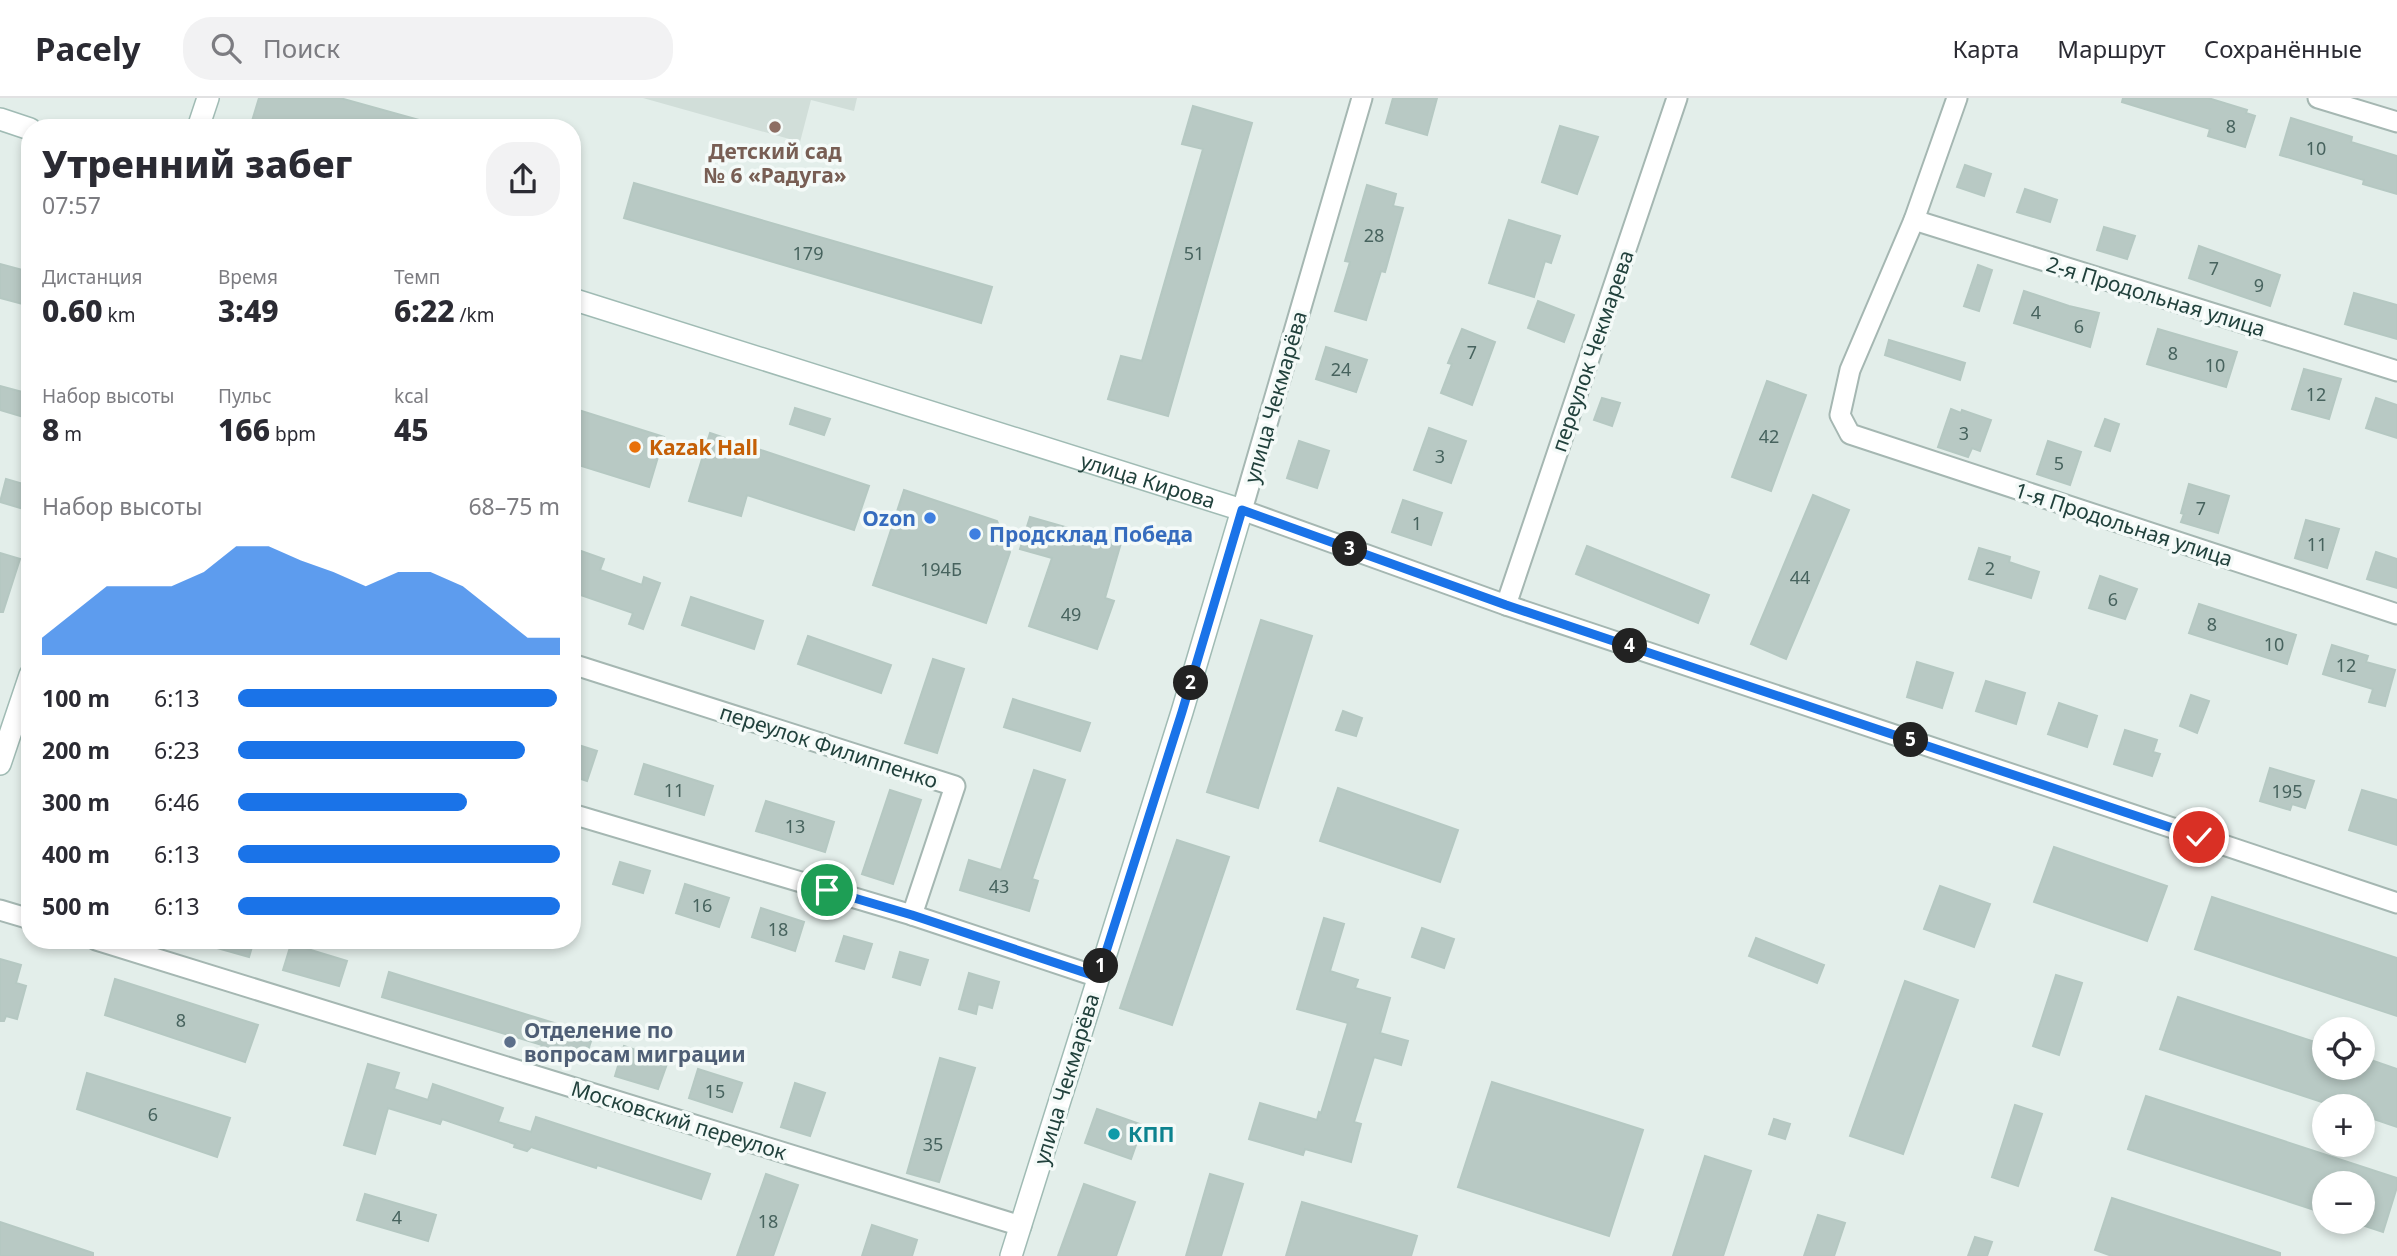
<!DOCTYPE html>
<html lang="ru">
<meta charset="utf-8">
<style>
body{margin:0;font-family:"Noto Sans",sans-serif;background:#f2f2f3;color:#2b2b33;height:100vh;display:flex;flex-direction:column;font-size:26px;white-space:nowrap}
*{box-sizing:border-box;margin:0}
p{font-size:23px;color:#7c7c81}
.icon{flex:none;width:38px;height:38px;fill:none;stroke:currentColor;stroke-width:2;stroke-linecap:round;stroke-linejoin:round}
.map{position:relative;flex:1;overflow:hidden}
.drawer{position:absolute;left:21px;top:21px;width:560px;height:830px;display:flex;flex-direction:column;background:#fff;border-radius:28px;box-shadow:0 4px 10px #0003}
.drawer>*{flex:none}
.buttons{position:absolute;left:2312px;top:919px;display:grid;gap:14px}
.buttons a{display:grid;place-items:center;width:63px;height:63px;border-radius:50%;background:#fff;box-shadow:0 4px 10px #0003;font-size:35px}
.pin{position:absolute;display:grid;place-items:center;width:60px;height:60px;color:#fff;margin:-30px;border:4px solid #fff;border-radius:50%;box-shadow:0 2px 7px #0007}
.km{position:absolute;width:35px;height:35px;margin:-18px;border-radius:50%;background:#222;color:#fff;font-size:19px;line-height:35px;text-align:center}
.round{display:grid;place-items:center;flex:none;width:74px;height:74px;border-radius:28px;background:#f2f2f3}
.overview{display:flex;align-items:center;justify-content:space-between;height:119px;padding:0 21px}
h1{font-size:38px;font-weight:800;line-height:52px}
.metrics{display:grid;grid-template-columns:repeat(3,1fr);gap:10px;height:119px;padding:7px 21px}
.metrics div{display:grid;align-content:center}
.metrics b{font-size:30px;font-weight:800}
.metrics small{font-size:19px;font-weight:400}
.metrics p{font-size:19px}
.chart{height:196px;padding:14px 21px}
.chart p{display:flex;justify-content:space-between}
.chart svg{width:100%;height:126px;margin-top:7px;fill:#1a73e8;opacity:.7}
ul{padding:0 21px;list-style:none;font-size:23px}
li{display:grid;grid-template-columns:112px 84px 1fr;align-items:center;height:52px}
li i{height:18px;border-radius:9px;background:#1a73e8}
header{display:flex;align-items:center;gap:42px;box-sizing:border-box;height:98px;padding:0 35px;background:#fff;border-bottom:2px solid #e1e1e2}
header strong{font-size:33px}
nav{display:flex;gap:38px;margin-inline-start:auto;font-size:24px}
.search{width:490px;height:63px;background:#f2f2f3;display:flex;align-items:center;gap:18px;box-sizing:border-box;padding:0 24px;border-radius:28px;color:#7c7c81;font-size:26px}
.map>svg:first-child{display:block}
.built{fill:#d1ded9}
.building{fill:#b8c9c4;stroke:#b5c8c2;stroke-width:2}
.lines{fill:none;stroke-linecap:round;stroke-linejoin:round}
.street-casing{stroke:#a5b7b2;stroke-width:23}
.secondary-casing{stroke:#a0bbb4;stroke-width:24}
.street{stroke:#fff;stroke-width:19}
.secondary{stroke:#fff;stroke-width:21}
.route-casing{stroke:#fff;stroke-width:14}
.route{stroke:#1a73e8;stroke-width:9}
.education-dot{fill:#8d6e63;stroke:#f4faf8;stroke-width:2.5}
.food-dot{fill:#e8710a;stroke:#f4faf8;stroke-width:2.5}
.shop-dot{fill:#3f7fe0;stroke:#f4faf8;stroke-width:2.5}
.service-dot{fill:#5c6f8a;stroke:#f4faf8;stroke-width:2.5}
.culture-dot{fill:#0f9aa8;stroke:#f4faf8;stroke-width:2.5}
.labels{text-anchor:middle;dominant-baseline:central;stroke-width:7;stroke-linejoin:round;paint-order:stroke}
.number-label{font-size:18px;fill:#47635e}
.education-label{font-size:21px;font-weight:bold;fill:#785e54;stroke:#f4faf8}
.street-label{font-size:21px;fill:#21413c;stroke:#f4faf8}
.food-label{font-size:21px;font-weight:bold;fill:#c56008;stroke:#f4faf8;text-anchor:start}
.shop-label{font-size:21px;font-weight:bold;fill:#366cbe;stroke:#f4faf8;text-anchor:end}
.service-label{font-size:21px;font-weight:bold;fill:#4e5e75;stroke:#f4faf8;text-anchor:start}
.culture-label{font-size:21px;font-weight:bold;fill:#0d838f;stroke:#f4faf8;text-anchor:start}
</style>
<header>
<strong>Pacely</strong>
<div class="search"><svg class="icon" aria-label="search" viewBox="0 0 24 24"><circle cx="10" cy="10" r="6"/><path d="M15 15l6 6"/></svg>Поиск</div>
<nav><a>Карта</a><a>Маршрут</a><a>Сохранённые</a></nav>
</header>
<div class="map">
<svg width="2397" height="1158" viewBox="0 0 2397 1158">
<rect width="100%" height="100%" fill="#e3eeea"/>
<!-- built -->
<path class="built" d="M643,0h214l-3,13 -43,-11 -11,42z"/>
<!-- building -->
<g class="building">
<path d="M259,0h81l90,25v5h-154l-24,-7z"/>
<path d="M1393,0h44l-10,37 -41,-12z"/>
<path d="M2123,0h85l39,12 -1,3 9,3 -10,31 -37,-11 2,-7 -88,-27z"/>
<path d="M1193,8l59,17 -84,293 -60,-17 13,-43 21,5 61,-212 -21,-5z"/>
<path d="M2291,20l61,19 -1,5 46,14v38l-34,-10 1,-4 -84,-25z"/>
<path d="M1560,28l38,11 -21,57 -35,-12z"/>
<path d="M1965,67l26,9 -7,22 -27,-9z"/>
<path d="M634,85l358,104 -11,36 -357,-105z"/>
<path d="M1367,87l29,9 -3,12 10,2 -18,64 -4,-1 -15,49 -31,-9 15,-49 -5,-1z"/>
<path d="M2025,91l32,11 -7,22 -33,-10z"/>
<path d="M1509,122l51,16 -9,27 -6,-2 -11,36 -45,-14z"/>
<path d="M2104,129l31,9 -8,23 -30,-9z"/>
<path d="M2199,148l81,29 -10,31 -81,-28z"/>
<path d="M0,166l30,8v34l-30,-8z"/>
<path d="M1978,167l14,5 -13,41 -15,-5z"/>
<path d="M2024,193l45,15 30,7 -9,34 -76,-24z"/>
<path d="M2354,195l43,12v34l-52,-15z"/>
<path d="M1538,203l36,14 -10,27 -36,-14z"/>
<path d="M1462,231l33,13 -23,63 -31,-12 11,-29 -4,-1z"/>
<path d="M2158,231l79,23 -11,35 -79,-23z"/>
<path d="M1889,242l76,23 -5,17 -75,-25z"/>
<path d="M1326,249l41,13 -11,32 -40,-13z"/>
<path d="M2304,271l37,10 -12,40 -37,-10z"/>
<path d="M1767,283l39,14 -35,96 -39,-14z"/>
<path d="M0,288l30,8v25l-30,-9z"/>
<path d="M1602,300l18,5 -8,23 -18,-6z"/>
<path d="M2376,300l21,7v33l-31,-10z"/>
<path d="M572,310l92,29 -15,50 -77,-24z"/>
<path d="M795,310l35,11 -6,16 -34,-11z"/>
<path d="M1951,311l10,4 1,-3 29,10 -11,31 -8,-3 -4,9 -30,-10z"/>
<path d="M2105,321l14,5 -9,27 -15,-5z"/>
<path d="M1429,330l37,13 -15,42 -37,-13z"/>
<path d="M710,335l159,53 -15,44 -107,-35 -6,21 -52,-15z"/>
<path d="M1299,343l30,10 -12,37 -30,-10z"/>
<path d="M2048,343l33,11 -11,33 -33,-11z"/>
<path d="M6,381l24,7v14l-3,10 -27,-8z"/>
<path d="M2189,386l40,12 -11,37 -37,-11 3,-8 -3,-1z"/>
<path d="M904,392l93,31 13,31 -24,71 -113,-38z"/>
<path d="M1813,397l36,15 -63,149 -35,-15z"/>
<path d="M1403,402l39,13 -11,32 -39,-13z"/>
<path d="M1030,419l91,26 -16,55 9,3 -17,48 -68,-23 23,-68 -32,-9z"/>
<path d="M2306,422l33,9 -12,39 -32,-10z"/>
<path d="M1587,448l122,49 -11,28 -122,-49z"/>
<path d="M1979,450l31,9 -1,5 30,10 -8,26 -62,-19z"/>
<path d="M581,453l23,8 -4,11 42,15 2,-8 16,6 -17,46 -14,-5 4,-11 -61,-21v-18z"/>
<path d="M2376,454l21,7v29l-30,-9z"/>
<path d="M0,455l20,6 -17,53h-3z"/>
<path d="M2100,478l37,13 -12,30 -36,-11z"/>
<path d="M691,499l72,24 -9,28 -72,-24z"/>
<path d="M2199,506l97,31 -9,29 -98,-31z"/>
<path d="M1261,522l51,16 -54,172 -51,-16z"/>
<path d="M808,538l83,29 -10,28 -83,-29z"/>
<path d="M2332,547l36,11 -2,6 29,8 -10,36 -16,-4 4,-13 -50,-15z"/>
<path d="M933,561l31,10 -27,84 -32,-10z"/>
<path d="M1917,564l36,11 -11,35 -35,-11z"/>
<path d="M1986,583l39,12 -9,31 -40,-13z"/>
<path d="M2191,597l18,6 -12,32 -17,-7z"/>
<path d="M1013,601l77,24 -10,28 -76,-24z"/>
<path d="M2059,605l38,13 -10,31 -39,-13z"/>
<path d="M1343,613l19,7 -6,18 -20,-6z"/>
<path d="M2125,632l32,10 -4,12 7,2 -8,22 -38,-12z"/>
<path d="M572,645l25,8 -10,30 -15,-5z"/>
<path d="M644,666l69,22 -9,29 -69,-21z"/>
<path d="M2270,670l44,13 -9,27 -13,-4 -2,6 -30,-9z"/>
<path d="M1034,672l31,10 -33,99 6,2 -9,30 -69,-21 9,-30 32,10z"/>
<path d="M1338,690l120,42 -18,52 -120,-41z"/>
<path d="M890,692l31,10 -28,84 -31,-10z"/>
<path d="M2362,692l35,10v45l-48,-15z"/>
<path d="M766,703l68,21 -9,30 -69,-21z"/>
<path d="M1177,742l52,17 -57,168 -52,-17z"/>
<path d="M2054,749l113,39 -20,55 -113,-39z"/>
<path d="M620,764l30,9 -7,22 -30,-9z"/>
<path d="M685,786l44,14 -10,29 -43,-14z"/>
<path d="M1940,788l50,18 -16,43 -50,-18z"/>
<path d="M2212,799l185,61v58l-202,-67z"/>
<path d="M761,810l43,14 -9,29 -43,-14z"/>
<path d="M1324,820l20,6 -14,47 28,9 -3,8 35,10 -10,35 28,8 -7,24 -27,-8 -20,65 7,2 -10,38 -46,-13 -2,6 -54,-16 11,-36 57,17 2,-8 2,1 27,-90 -51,-14z"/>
<path d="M1422,830l32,11 -10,29 -32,-11z"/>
<path d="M844,838l28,8 -8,25 -28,-8z"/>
<path d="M1756,840l68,27 -7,18 -68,-27z"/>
<path d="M204,842h50l-5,17 -46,-13z"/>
<path d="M291,846l56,17 -8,25 -56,-16z"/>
<path d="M900,854l28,8 -8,25 -27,-8z"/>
<path d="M0,861l21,6 -5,18 10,3 -9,33 -11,-3 -2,5h-4z"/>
<path d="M389,874l204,63 -9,28 -44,-13 2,-5 -160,-48z"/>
<path d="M969,875l30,9 -7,26 -14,-4 -2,10 -17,-5z"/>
<path d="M2056,877l26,8 -23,72 -26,-9z"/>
<path d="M115,881l143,46 -13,37 -140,-47z"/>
<path d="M1905,883l53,19 -55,154 -53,-18z"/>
<path d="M2178,899l146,48v23h38v-11l35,12v58l-35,-12v-9h-28l-174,-57z"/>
<path d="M624,948l44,15 -10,28 -43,-13z"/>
<path d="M940,960l35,10 -36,114 -32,-9z"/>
<path d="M368,966l31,9 -5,16 34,11 5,-16 70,24 -5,14 33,10 5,-15 174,57 -9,25 -104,-34 -1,3 -65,-21 -4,4 -13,-4 1,-3 -73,-25 -2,5 -52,-16 -13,46 -31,-9z"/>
<path d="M698,971l44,14 -10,29 -43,-14z"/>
<path d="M87,975l143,45 -13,39 -140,-48z"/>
<path d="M1492,984l151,48 -34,106 -151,-49z"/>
<path d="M795,985l30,10 -15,43 -29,-9z"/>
<path d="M2146,998l251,82v9l-14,45 -21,-7v-42h-38v30l-196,-64z"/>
<path d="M2015,1007l27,9 -24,72 -26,-9z"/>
<path d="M1097,1011l46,16 -12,34 -46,-16z"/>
<path d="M1774,1021l16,5 -5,15 -16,-5z"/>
<path d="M1705,1058l46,15 -28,85h-50z"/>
<path d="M766,1076l32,11 -25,71h-36z"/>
<path d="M1210,1076l33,10 -22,72h-35z"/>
<path d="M1084,1086l51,18 -19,54h-58z"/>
<path d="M365,1096l71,21 -8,26 -71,-21z"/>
<path d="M2112,1100l168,55v3h-168l-17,-6z"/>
<path d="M1302,1104l115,34 -6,20h-125z"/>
<path d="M1818,1117l27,8 -11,33h-30z"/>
<path d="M0,1124l93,31v3h-93z"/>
<path d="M872,1127l45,15 -5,16h-50z"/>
<path d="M1975,1139l17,5 -5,14h-19z"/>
</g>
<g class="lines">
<!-- street casing -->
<g class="street-casing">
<g id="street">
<path d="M1362,0l-120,412 264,95 891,298"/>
<path d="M1957,0l-43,122 -64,150 -10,45 10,19 547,180"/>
<path d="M2318,0l79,24"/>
<path d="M1914,122l483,151"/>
<path d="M1506,507l171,-507"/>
<path d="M572,566l383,122 -43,129"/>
<path d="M572,716l340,101 186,62"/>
<path d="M0,812l30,9"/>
<path d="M96,842l925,286"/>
</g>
</g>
<!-- secondary casing -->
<g class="secondary-casing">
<g id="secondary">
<path d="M0,21l30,10"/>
<path d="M198,30l10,-30"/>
<path id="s1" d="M572,201l670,211 -60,202 -171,544"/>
<path d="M0,666l30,-89"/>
</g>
</g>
<!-- street -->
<use href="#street" class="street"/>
<!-- secondary -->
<use href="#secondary" class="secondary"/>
</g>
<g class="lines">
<!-- route casing -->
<g class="route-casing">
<path id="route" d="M827,792l85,25 186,62 84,-265 60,-202 264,95 693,232"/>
</g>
<!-- route -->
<use href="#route" class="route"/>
</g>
<!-- markers -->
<circle class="education-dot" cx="775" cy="29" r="7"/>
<circle class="food-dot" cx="635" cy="349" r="7"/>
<g class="shop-dot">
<circle cx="930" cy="420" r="7"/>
<circle cx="975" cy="436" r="7"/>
</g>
<circle class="service-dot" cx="510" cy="944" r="7"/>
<circle class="culture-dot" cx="1114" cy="1036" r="7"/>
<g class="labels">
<!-- number labels -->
<g class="number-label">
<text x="2231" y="28">8</text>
<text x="2316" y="50">10</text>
<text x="1374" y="137">28</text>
<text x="808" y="155">179</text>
<text x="1194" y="155">51</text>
<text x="2214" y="170">7</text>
<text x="2259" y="187">9</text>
<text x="2036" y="214">4</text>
<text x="2079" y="228">6</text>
<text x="1472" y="254">7</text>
<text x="2173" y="255">8</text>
<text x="2215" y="267">10</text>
<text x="1341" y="271">24</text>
<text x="2316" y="296">12</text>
<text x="1964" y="335">3</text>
<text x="1769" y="338">42</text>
<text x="1440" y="358">3</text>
<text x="2059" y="365">5</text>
<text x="2201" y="410">7</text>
<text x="1417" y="425">1</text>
<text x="2317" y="446">11</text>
<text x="1990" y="470">2</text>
<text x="941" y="471">194Б</text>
<text x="1800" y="479">44</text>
<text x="2113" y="501">6</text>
<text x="1071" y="516">49</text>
<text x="2212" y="526">8</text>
<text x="2274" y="546">10</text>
<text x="2346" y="567">12</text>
<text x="674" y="692">11</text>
<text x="2287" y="693">195</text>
<text x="795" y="728">13</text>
<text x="999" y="788">43</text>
<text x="702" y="807">16</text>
<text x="778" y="831">18</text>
<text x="181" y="922">8</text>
<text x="715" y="993">15</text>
<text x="153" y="1016">6</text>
<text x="933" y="1046">35</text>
<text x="397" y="1119">4</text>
<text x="768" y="1123">18</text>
</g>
<!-- education labels -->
<g class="education-label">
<text x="775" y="53">Детский сад<tspan x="775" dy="24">№ 6 «Радуга»</tspan></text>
</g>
<!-- street labels -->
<g class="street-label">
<text transform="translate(2156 198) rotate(17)">2-я Продольная улица</text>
<text transform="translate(1592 253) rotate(-71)">переулок Чекмарева</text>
<text transform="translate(1275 299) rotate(-74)">улица Чекмарёва</text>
<text stroke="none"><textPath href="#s1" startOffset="604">улица Кирова</textPath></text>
<text transform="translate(2124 426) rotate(18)">1-я Продольная улица</text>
<text transform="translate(829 648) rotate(18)">переулок Филиппенко</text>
<text transform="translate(1066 981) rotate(-73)">улица Чекмарёва</text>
<text transform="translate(679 1022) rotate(17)">Московский переулок</text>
</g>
<!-- food labels -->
<g class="food-label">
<text x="649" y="349">Kazak Hall</text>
</g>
<!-- shop labels -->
<g class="shop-label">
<text x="916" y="420">Ozon</text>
<text x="989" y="436" text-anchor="start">Продсклад Победа</text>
</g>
<!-- service labels -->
<g class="service-label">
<text x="524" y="932">Отделение по<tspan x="524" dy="24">вопросам миграции</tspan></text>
</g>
<!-- culture labels -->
<g class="culture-label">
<text x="1128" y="1036">КПП</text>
</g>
</g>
</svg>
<div class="buttons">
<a><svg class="icon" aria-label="locate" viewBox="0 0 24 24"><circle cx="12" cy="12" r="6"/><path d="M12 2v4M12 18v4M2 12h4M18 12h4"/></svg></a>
<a>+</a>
<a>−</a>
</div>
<div class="pin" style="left:827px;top:792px;background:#1e9e55"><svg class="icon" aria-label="arrive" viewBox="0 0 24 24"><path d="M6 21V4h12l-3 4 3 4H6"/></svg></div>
<div class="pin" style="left:2199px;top:739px;background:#d93025"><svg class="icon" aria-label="check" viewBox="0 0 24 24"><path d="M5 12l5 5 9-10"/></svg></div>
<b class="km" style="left:1101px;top:868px">1</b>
<b class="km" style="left:1191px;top:585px">2</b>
<b class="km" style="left:1350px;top:451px">3</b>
<b class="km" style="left:1630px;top:548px">4</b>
<b class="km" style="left:1911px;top:642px">5</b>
<section class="drawer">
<div class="overview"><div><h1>Утренний забег</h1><p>07:57</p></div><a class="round"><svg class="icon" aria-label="share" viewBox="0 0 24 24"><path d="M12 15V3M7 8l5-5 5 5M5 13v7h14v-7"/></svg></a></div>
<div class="metrics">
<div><p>Дистанция</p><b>0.60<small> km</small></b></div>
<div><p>Время</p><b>3:49</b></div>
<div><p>Темп</p><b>6:22<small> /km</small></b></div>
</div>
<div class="metrics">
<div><p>Набор высоты</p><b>8<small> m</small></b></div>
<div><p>Пульс</p><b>166<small> bpm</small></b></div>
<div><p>kcal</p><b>45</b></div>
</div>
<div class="chart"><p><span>Набор высоты</span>68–75 m</p>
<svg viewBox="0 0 160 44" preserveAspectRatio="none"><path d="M0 44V38L10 29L20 20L30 20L40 20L50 15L60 6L70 6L80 11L90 15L100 20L110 15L120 15L130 20L140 29L150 38L160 38V44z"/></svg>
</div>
<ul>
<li><b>100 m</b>6:13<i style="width:99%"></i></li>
<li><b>200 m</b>6:23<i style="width:89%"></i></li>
<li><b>300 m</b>6:46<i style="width:71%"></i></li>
<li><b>400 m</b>6:13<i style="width:100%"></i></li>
<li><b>500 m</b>6:13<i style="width:100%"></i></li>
</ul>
</section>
</div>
